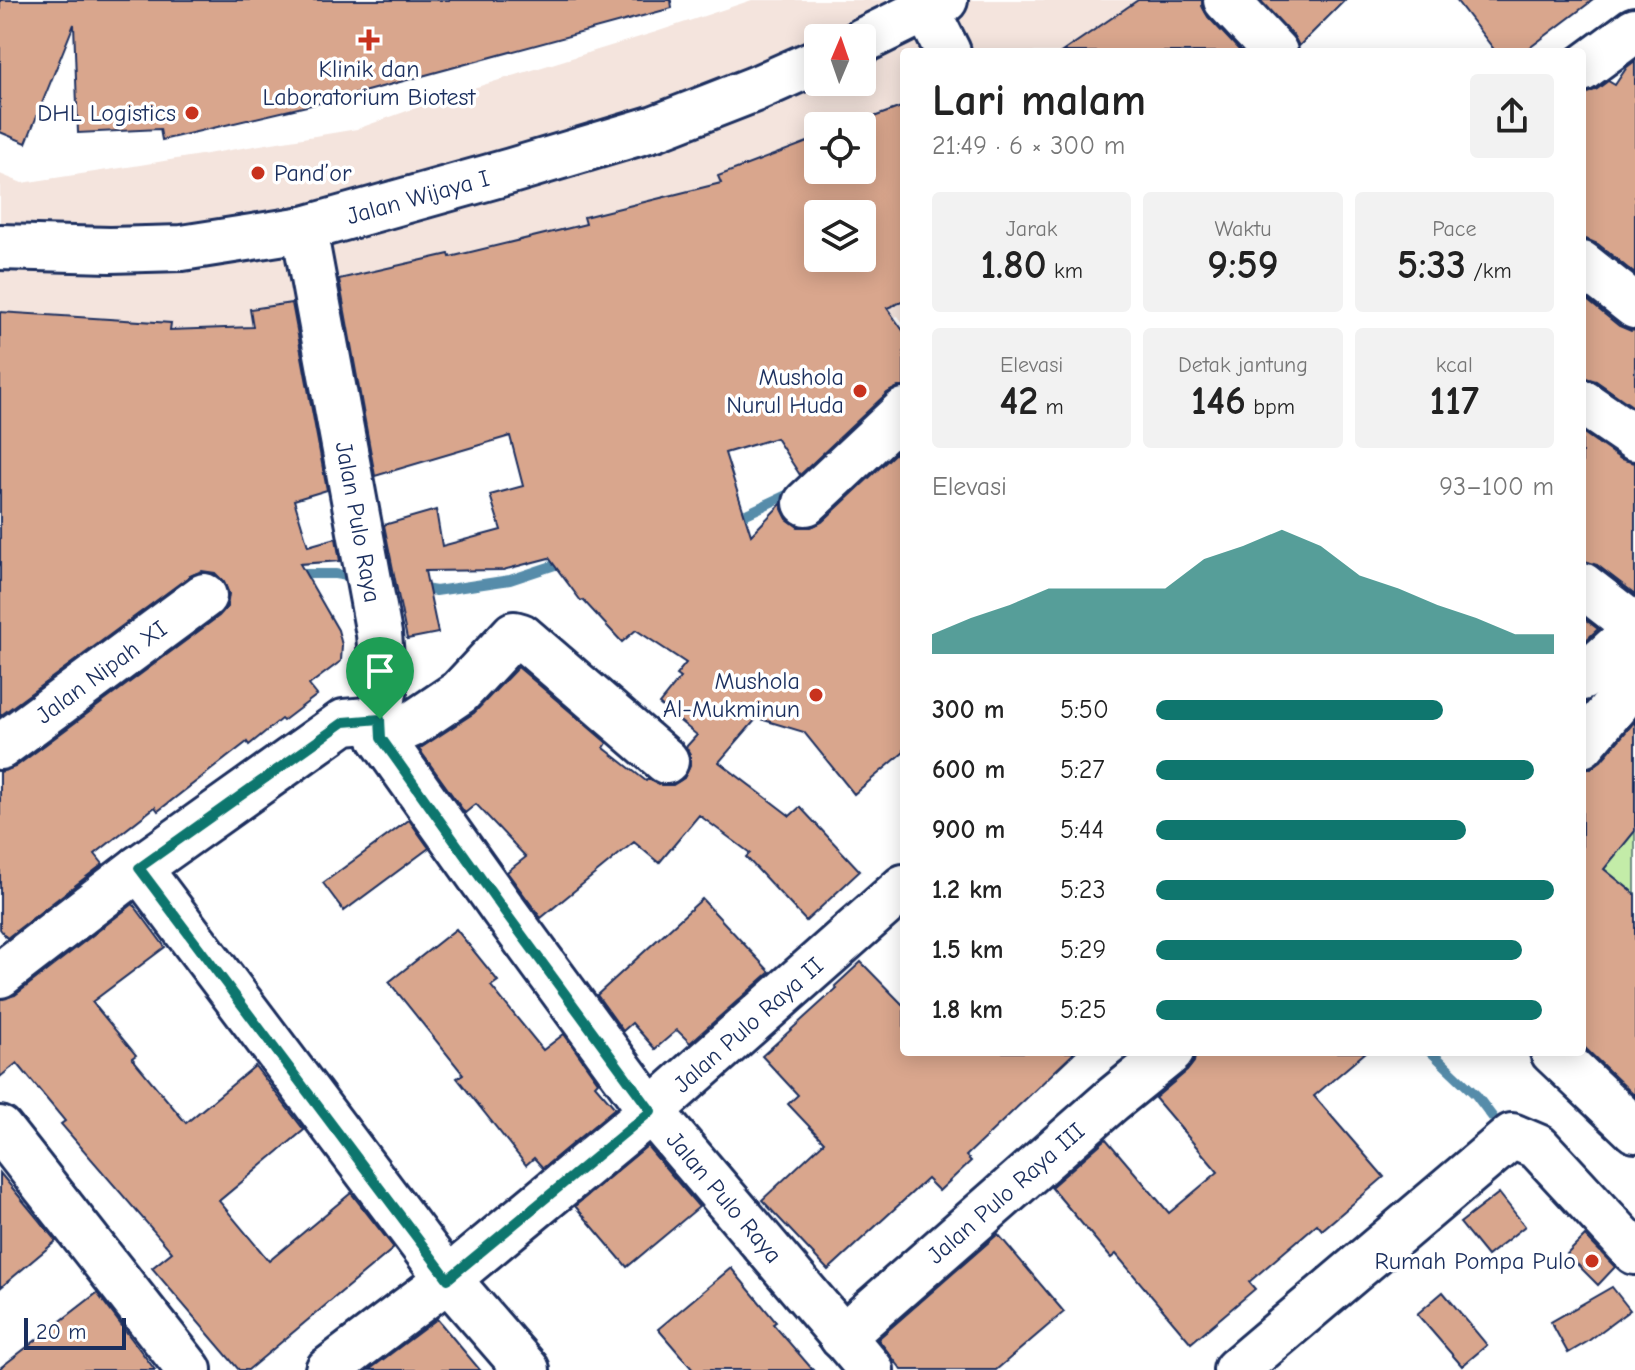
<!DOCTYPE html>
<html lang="id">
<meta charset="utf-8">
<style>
body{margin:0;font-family:"Comic Neue",sans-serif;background:#f2f2f2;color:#222;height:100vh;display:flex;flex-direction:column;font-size:30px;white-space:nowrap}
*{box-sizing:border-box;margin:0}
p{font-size:26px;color:#767676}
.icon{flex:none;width:44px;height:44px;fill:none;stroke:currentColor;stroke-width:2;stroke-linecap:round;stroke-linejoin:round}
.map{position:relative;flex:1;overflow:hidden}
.panel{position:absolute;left:900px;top:48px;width:686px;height:1008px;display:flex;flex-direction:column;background:#fff;border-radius:8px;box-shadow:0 4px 20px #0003}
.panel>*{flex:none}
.needle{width:52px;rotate:2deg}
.tools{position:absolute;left:804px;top:24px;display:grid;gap:16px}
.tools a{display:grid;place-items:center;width:72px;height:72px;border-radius:8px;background:#fff;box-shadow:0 4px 20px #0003;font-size:40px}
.scale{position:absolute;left:24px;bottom:20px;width:102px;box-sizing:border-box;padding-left:8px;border:4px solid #1b2f5e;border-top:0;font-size:22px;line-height:28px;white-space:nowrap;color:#1b2f5e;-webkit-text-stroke:6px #fff;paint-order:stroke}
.pin{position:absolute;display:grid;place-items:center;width:68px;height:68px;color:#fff;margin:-82px -34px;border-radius:50% 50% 50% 0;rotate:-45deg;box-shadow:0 0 8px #0007}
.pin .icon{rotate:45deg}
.round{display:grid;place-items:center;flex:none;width:84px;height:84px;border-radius:8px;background:#f2f2f2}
.summary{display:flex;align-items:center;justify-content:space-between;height:136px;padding:0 32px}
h1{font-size:44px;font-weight:600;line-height:60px}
.stats{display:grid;grid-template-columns:repeat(3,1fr);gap:12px;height:136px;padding:8px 32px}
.stats div{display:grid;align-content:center;border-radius:8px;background:#f2f2f2;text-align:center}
.stats b{font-size:40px;font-weight:600}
.stats small{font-size:22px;font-weight:400}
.stats p{font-size:22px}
.chart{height:224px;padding:16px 32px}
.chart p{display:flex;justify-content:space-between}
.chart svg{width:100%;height:144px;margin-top:8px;fill:#0f766e;opacity:.7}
ul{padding:0 32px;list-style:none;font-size:26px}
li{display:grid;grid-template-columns:128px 96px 1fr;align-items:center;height:60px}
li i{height:20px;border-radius:10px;background:#0f766e}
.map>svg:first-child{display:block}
.built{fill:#f4e4dd;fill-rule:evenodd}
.green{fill:#c3eca8;stroke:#6f8e83;stroke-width:2}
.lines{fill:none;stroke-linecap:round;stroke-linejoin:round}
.stream{stroke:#568caa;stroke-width:10}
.building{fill:#d9a68d;stroke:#1b2f5e;stroke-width:2;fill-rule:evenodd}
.minor-casing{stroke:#1b2f5e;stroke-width:50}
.major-casing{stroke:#1b2f5e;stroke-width:50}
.minor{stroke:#fff;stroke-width:44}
.major{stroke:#fff;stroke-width:44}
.route-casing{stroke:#fff;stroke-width:16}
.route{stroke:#0f766e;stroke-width:10}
.poi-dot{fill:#c8321e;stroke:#fff;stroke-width:3}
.labels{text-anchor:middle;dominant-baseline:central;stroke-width:7;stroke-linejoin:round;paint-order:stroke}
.poi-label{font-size:24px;fill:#1b2f5e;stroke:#fff;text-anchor:end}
.street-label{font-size:24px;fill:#1b2f5e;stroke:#fff}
</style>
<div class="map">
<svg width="1635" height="1370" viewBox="0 0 1635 1370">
<rect width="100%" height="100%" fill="#fff"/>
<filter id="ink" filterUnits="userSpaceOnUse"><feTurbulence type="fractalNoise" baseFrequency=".0125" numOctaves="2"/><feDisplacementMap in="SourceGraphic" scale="16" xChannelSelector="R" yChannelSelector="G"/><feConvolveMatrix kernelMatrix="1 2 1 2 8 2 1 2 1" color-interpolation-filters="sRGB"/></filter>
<g filter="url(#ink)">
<!-- built -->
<path class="built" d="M752,0h490l40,52h-378v272l-6,-8 -346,110 -195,55 -18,-67 -77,12 -262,99v-351l22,9 112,-17 223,-37 97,-35 202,-62zM818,38h44v44h-44zM818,126h44v44h-44zM818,214h44v44h-44z"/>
<!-- green -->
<path class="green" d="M1635,831v63l-31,-25z"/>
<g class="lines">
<!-- stream -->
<g class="stream">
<path d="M733,518l11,-3 51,-24"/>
<path d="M292,574h43l24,4"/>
<path d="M379,581l57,10 74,-11 57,-19"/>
<path d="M1431,1052l45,43 27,36"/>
</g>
</g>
<!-- building -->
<g class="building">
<path d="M0,0h671l1,8 -331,90 -179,42 -2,-11 -82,4 -4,-109 -48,119 -26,-11z"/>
<path d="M1138,0h64v6l6,11 33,35h-179z"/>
<path d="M1260,0h85l-46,46 -6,-11z"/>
<path d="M1456,0h137l-69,52h-28z"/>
<path d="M1635,61v213l-37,-30 -12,-5 -4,1v-139l5,-8 10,-4 11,-8 7,4 12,-18z"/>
<path d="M904,106v195l-17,7 17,24v55h-6l-11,6 -87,82 -24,-37 -51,15 26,82 31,-32v6l5,10 11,8h13l11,-5 82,-77v307l-50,42 -50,-62 -47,-14 -38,44 71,54 10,-9 60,64 -54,50 -60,-64 4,-4 -51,-38 -40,48 -25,-21 -93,76 -34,-46 19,-15 -50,-53 -11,9 -46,-64 55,-36 44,-46 89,76 -3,5 42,33 2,-2 13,6h12l11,-7 6,-12v-12l-4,-7 11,-12 -38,-31 21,-26 -4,-3 10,-12 -50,-33 -14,12 -39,-42 -2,1 -32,-43 -46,12 -78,1 13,62 -31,6 -23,-114 52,-15 6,36 59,-16 -11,-35 33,-9 -13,-50 -135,40 -36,-197 110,-25 1,3 136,-33 -2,-7 137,-34 -3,-7 100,-38v32h44v-44h-13zM818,214h44v44h-44z"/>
<path d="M1582,296l37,30 12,5 4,-1v78l-39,-27 -14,-4z"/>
<path d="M292,303l35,187 -33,10 14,46 28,-8 4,23 -40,3 38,66 4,15 -1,16 -32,24 8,10 -34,26 -2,-2 -32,26 -2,-3 -89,69 -3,-4 -60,47 8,10 -96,74 -7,-9v-157l15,-5 204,-151 8,-9 2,-13 -5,-12 -9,-9 -13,-2 -12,5 -190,140v-404l171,11 -1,7 83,-3 -3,-18z"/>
<path d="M1582,432l39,27 14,4v131l-38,-29 -15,-4z"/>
<path d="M1582,617l16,12 -16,15z"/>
<path d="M1635,721v110l-31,38 31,25v202l-53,-51v-276l9,-1 10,-7z"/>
<path d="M409,820l20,28 -85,63 -21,-28z"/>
<path d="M702,899l68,73 -80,71 -13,-13 -22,19 -23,-26 -9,8 -26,-36z"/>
<path d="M133,904l32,43 -73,55 44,53 -4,3 54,65 69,-57 49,64 -85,71 50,60 82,-68 43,55 -146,122h-9l-87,-102 20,-16 -111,-128 4,-3 -48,-58 -17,14v-78l15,-4z"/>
<path d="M456,929l42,52 -7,5 52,64 21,-16 34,48 -3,3 20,23 -72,60 -9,-10 -8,7 -69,-87 6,-4 -74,-92z"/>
<path d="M861,962l43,44v46h171l-109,104 5,5 -32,30 -12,-12 -99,91 -66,-70 62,-58 -36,-38 10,-9 -36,-39 75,-68 -2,-2z"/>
<path d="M1200,1052h166l-52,44 70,81 -62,53 -5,-6 -68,58 6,7 -64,54 -75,-89 -5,4 -60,-71 55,-48 63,74 49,-41 -63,-74 32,-27 7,-9 1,-6z"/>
<path d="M647,1146l52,61 -72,60 -52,-61z"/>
<path d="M0,1173l56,68 -56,47z"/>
<path d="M1499,1193l26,33 -38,30 -27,-33z"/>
<path d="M998,1234l66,78 -68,58h-94l-24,-31z"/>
<path d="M1585,1236l30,31 -17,18 -31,-31z"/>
<path d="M731,1268l45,54 -3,2 40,46h-120l-35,-41z"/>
<path d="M1612,1287l18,23 -43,32 -19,11 -17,-31z"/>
<path d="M1443,1292l44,53 -25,21 -45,-52z"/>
<path d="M97,1293l58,77h-155v-2z"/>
<path d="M437,1319l43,51h-111z"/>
</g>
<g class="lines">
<!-- minor casing -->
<g class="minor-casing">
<g id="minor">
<path d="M1226,0l49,52"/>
<path d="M927,10l21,42"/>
<path d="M1582,69l53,-39"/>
<path id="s1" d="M304,229l75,405 5,58 -4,27 1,19 124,174 146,199 220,259"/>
<path d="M1582,264l53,42"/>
<path d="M1582,402l53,36"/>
<path d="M806,503l98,-92"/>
<path d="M1582,585l53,41"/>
<path d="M1582,678l53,-48"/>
<path d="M381,738l30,-13 49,-33 54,-58 7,2 145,125"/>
<path d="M1582,745l53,-63"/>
<path id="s2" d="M0,747l204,-151"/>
<path d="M139,868l309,411 79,91"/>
<path d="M0,975l139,-107 205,-146 36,-3"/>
<path d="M1553,1052l82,78"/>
<path d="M0,1129l189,241"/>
<path id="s3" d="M842,1337l270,-237 59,-48"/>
<path id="s4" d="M328,1370l120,-91 203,-168 253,-224"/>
<path d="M1236,1370l276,-234 26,11 97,105"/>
</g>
</g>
<!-- major casing -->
<g class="major-casing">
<g id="major">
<path d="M862,41l83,-41"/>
<path id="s5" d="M0,247l110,3 72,-2 122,-19 207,-58 144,-43 100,-39 63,-28"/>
</g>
</g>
<!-- minor -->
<use href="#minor" class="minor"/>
<!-- major -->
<use href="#major" class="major"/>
</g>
</g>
<g class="lines" filter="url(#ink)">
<!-- route casing -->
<g class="route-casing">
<path id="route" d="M380,719l1,19 124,174 146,199 -203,168 -309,-411 205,-146z"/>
</g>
<!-- route -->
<use href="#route" class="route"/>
</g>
<!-- markers -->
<g class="poi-dot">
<path d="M365 28h8v8h8v8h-8v8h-8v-8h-8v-8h8z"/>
<circle cx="192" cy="113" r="8"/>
<circle cx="258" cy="173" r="8"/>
<circle cx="860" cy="391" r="8"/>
<circle cx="816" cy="695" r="8"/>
<circle cx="1592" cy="1261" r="8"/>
</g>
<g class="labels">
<!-- poi labels -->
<g class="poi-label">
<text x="369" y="69" text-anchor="middle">Klinik dan<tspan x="369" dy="28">Laboratorium Biotest</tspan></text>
<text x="176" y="113">DHL Logistics</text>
<text x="274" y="173" text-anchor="start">Pand’or</text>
<text x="844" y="377">Mushola<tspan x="844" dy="28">Nurul Huda</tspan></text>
<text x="800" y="681">Mushola<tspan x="800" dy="28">Al-Mukminun</tspan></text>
<text x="1576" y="1261">Rumah Pompa Pulo</text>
</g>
<!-- street labels -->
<g class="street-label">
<text stroke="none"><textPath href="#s5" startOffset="424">Jalan Wijaya I</textPath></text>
<text stroke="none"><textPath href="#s1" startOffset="298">Jalan Pulo Raya</textPath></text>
<text stroke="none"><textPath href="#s2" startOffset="126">Jalan Nipah XI</textPath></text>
<text stroke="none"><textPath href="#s4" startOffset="544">Jalan Pulo Raya II</textPath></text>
<text stroke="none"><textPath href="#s3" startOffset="218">Jalan Pulo Raya III</textPath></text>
<text stroke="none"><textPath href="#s1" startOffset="1090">Jalan Pulo Raya</textPath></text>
</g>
</g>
</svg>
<div class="tools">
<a><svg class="needle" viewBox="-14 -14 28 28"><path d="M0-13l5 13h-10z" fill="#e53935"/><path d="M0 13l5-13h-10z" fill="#767676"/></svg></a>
<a><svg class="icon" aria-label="locate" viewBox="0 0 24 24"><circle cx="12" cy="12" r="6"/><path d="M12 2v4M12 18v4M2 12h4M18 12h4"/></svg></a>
<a><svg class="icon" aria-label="layers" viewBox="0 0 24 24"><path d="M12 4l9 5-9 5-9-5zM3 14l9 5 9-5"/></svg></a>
</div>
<div class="scale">20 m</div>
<div class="pin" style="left:380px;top:719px;background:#1e9e55"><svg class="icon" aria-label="arrive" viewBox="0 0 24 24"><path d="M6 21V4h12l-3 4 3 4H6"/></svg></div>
<section class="panel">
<div class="summary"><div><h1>Lari malam</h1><p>21:49 · 6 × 300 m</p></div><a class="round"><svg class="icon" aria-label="share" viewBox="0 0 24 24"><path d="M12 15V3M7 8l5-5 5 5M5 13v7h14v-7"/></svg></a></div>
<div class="stats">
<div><p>Jarak</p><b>1.80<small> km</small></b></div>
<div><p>Waktu</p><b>9:59</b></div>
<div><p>Pace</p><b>5:33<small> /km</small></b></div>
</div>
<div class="stats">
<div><p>Elevasi</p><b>42<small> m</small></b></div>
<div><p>Detak jantung</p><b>146<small> bpm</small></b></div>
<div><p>kcal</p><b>117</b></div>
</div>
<div class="chart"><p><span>Elevasi</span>93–100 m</p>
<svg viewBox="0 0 160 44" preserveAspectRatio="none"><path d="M0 44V38L10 33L20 29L30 24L40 24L50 24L60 24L70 15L80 11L90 6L100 11L110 20L120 24L130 29L140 33L150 38L160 38V44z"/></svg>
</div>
<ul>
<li><b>300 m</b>5:50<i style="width:72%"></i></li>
<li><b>600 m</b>5:27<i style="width:95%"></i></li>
<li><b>900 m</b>5:44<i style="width:78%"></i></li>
<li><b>1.2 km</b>5:23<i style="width:100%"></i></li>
<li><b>1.5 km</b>5:29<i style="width:92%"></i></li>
<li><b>1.8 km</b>5:25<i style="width:97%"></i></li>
</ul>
</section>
</div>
